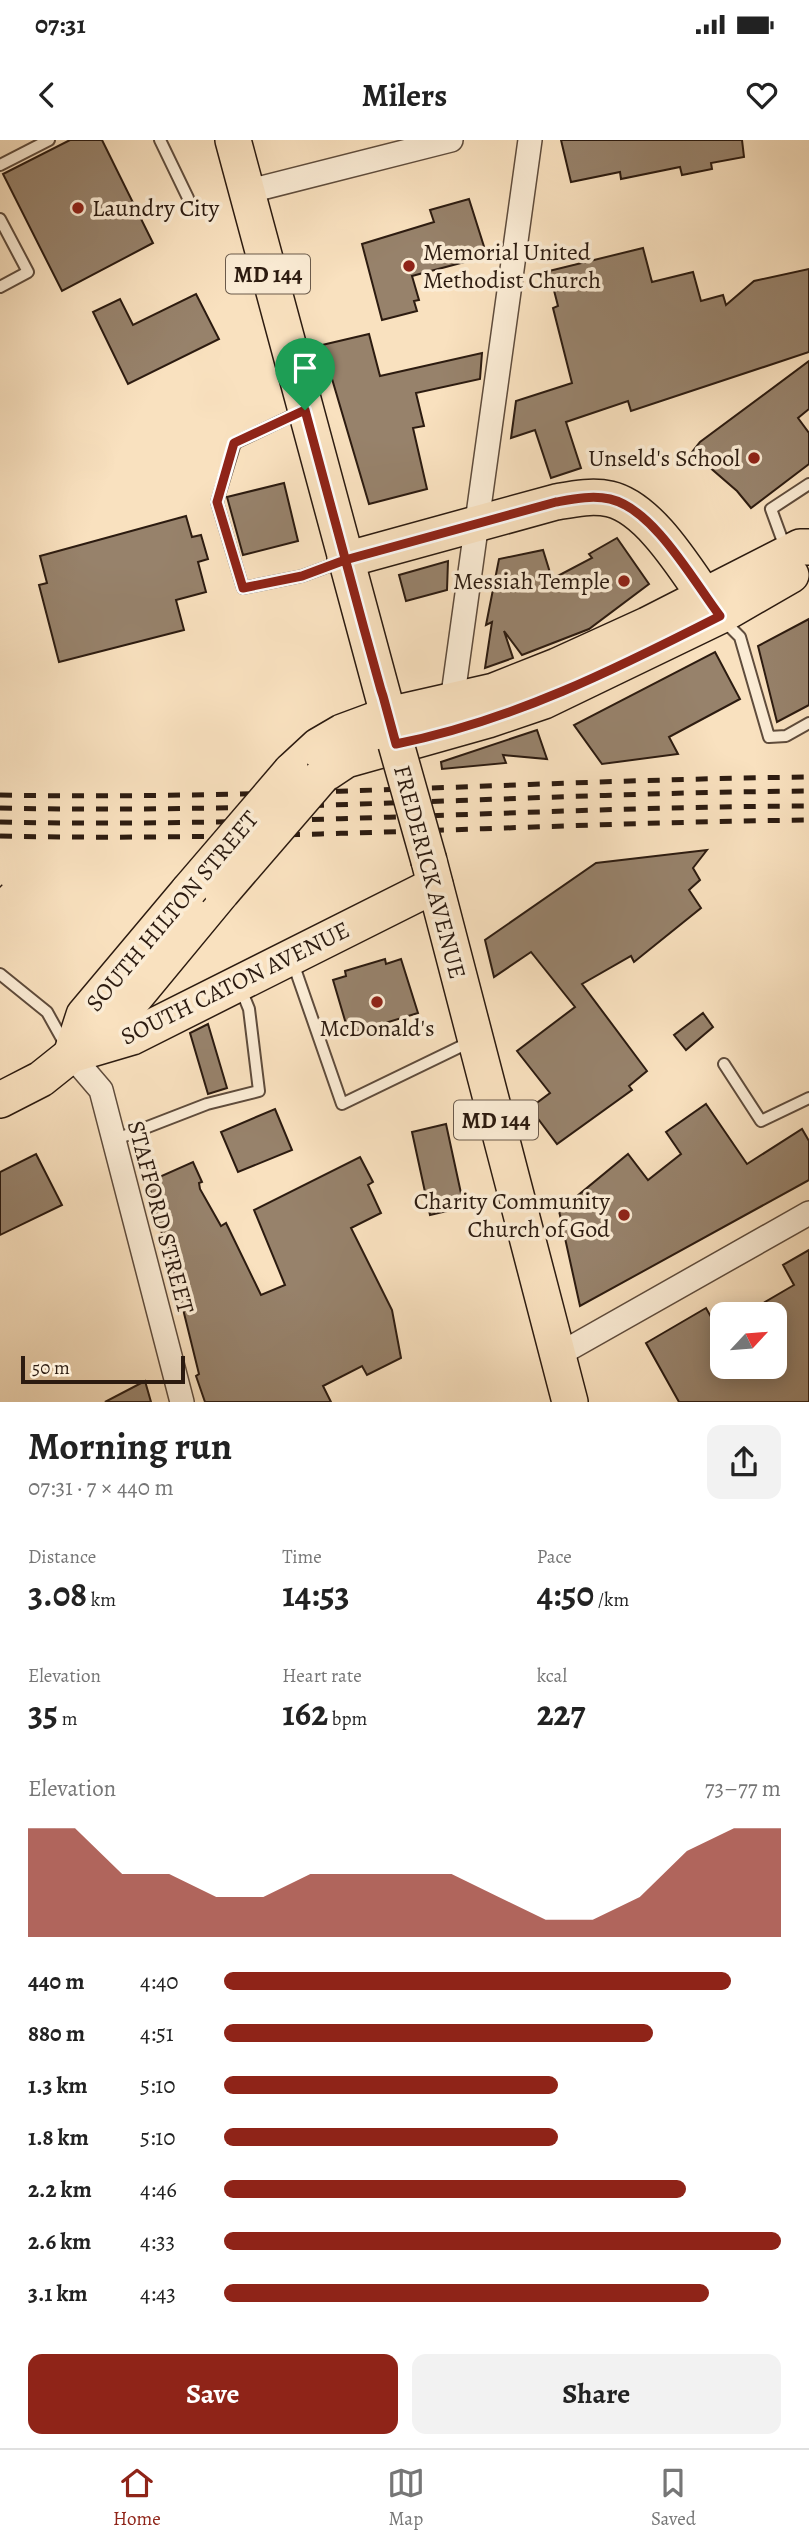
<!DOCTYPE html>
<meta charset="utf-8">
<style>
body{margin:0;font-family:Alegreya,serif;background:#f2f2f2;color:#222;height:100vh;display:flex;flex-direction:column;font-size:26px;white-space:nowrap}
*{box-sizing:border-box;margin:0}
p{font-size:23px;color:#767676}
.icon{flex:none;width:38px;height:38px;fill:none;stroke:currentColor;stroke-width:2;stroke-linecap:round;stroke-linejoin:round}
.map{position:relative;height:1262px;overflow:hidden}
.sheet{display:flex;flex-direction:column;background:#fff;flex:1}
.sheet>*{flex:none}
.needle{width:46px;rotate:64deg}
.tools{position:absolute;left:710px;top:1162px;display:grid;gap:14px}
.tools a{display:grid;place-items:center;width:77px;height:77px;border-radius:14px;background:#fff;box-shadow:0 4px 18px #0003;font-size:35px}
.scale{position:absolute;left:21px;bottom:18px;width:164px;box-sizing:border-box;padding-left:7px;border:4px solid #2c1b10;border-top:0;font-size:19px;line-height:24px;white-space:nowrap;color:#2c1b10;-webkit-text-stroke:5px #fbecd5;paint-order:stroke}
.pin{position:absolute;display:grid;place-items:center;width:60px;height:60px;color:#fff;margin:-72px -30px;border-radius:50% 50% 50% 0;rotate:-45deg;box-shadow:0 0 7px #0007}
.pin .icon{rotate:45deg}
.round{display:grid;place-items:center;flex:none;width:74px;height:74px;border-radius:14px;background:#f2f2f2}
.overview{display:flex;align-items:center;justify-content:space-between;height:119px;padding:0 28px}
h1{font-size:38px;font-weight:700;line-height:52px}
.stats{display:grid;grid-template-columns:repeat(3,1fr);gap:10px;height:119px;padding:7px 28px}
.stats div{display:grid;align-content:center}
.stats b{font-size:35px;font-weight:700}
.stats small{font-size:19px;font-weight:400}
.stats p{font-size:19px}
.chart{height:196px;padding:14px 28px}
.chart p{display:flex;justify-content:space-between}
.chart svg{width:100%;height:126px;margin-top:7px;fill:#8f2418;opacity:.7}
.primary-button{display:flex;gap:14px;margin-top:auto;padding:14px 28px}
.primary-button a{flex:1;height:80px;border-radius:14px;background:#8f2418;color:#fff;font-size:28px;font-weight:700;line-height:80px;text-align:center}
.primary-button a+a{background:#f2f2f2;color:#222}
ul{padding:0 28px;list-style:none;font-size:23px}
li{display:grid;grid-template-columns:112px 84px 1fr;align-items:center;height:52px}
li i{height:18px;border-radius:9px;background:#8f2418}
.status{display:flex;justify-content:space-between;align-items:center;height:49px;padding:0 35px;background:#fff;direction:ltr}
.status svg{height:19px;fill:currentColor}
header{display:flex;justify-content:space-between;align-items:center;height:91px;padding:0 28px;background:#fff;font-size:32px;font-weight:700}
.menu{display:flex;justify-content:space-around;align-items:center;height:98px;border-top:2px solid #e0e0e0;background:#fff;font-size:19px;color:#767676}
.menu a{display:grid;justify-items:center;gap:4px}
.menu .current{color:#8f2418}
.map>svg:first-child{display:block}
.building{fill:#97826b;stroke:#2c1b10;stroke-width:2}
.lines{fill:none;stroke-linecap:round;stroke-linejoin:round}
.service-casing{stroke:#5f4c3c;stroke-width:14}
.minor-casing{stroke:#5f4c3c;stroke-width:26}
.primary-casing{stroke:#2c1b10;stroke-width:38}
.service{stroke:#fbecd5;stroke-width:10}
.minor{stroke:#fbecd5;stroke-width:23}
.primary{stroke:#f9e1bf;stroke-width:35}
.rail{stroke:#2c1b10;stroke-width:5;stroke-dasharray:12 12;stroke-linecap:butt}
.primary-bridge-casing{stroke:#2c1b10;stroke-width:38;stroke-linecap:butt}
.primary-bridge{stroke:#f9e1bf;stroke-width:35}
.route-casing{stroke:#fff;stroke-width:14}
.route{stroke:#8f2418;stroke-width:9}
.poi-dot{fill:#8f2418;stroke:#fbecd5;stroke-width:2.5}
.labels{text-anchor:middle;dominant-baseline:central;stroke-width:7;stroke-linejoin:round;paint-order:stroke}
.shield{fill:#fbecd5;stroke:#6a5a4b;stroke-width:2}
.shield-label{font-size:23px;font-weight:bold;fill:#2c1b10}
.poi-label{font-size:24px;fill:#2c1b10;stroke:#fbecd5;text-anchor:end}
.street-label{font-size:24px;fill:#2c1b10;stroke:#fbecd5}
</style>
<div class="status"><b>07:31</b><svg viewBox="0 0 49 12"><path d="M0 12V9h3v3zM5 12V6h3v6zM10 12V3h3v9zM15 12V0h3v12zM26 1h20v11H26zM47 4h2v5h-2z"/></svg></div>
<header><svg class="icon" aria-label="back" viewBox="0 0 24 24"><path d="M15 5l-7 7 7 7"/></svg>Milers<svg class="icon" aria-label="heart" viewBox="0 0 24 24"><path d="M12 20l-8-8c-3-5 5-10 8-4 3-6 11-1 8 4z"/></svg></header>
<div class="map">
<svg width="809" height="1262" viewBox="0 0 809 1262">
<rect width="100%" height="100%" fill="#f9e1bf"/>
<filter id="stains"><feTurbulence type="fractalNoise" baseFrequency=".00286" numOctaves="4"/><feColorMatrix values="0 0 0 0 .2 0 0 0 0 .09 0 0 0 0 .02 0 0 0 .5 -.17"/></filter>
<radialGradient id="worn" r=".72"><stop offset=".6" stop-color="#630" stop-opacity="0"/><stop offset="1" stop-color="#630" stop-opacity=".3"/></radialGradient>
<!-- building -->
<g class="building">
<path d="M70,0h32l51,103 -91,48 -59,-117z"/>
<path d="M561,0h181l2,17 -33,6 1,6 -30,6 -2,-8 -59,12 -1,-7 -49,10z"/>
<path d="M469,59l18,57 -75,20 7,24 -5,1 3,10 -35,9 -20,-76 72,-22 -4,-12z"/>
<path d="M643,108l9,34 41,-10 8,29 22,-6 3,10 28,-24 55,-12v83l-178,59 -3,-10 -62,21 15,46 -30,10 -16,-48 -24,8 5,-37 56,-18 -19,-75 5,-2 -9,-35z"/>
<path d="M196,154l23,45 -91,45 -35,-72 27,-13 13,26z"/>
<path d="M369,194l11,42 102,-23 -2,26 -64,14 8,33 -11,2 14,61 -58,15 -47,-159z"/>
<path d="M809,221v48l-11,9 11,15v31l-58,44 -14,-17 -45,-39 8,-10z"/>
<path d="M284,343l14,58 -55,14 -16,-58z"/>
<path d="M186,376l6,21 9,-2 7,24 -10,3 8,30 -30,8 8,30 -125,32 -20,-77 8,-2 -7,-27z"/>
<path d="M617,398l32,46 -60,45 -67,26 -18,-24 9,27 -28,10 7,-46 -6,3 13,-66 44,-9 9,29 40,-21 -3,-4z"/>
<path d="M448,421l-1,29 -41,11 -7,-26z"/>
<path d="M809,479v86l-32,17 -19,-76z"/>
<path d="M715,512l25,47 -71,38 9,17 -76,10 -28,-39z"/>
<path d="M537,590l10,29 -44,-4 3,8 -64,6 -1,-7z"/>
<path d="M707,710l-14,18 7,12 -11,10 12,18 -67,54 -3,-6 -49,28 65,87 -18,15 3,4 -75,54 -27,-36 20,-15 -33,-42 58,-44 -44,-55 -37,25 -9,-37 111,-77z"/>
<path d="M385,819l1,5 15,-5 17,54 -69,21 -16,-54 13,-4 -1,-5z"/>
<path d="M703,873l10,14 -27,23 -12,-15z"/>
<path d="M208,884l19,64 -19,6 -18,-61z"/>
<path d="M706,964l41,60 55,-35 7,12v39l-229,126 -21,-95 69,-57 20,26 33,-26 -15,-22z"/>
<path d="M275,969l17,41 -54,22 -17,-40z"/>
<path d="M446,984l18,83 -34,8 -18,-83z"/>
<path d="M36,1014l26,51 -62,30v-63z"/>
<path d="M360,1017l13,25 -5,3 13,28 -30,15 41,82 9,48 -34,17 -5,-9 -39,20 8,16h-126l-9,-26 3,-2 -33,-134 -2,1 -16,-59 45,-20 9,20 -3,1 1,6 21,37 5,-3 35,72 24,-10 -31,-75z"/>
<path d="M809,1110v152h-130l-33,-59 60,-35 17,30v29h52v-53l-10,-12 29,-17 -11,-20z"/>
<path d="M145,1241l6,21h-46z"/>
</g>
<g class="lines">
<!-- service casing -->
<g class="service-casing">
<g id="service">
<path d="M160,0l28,58"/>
<path d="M0,25l49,-25"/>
<path d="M0,79l28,53 -28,15"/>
<path d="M302,271l-67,32 -18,59 26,86 59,-12 38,-14"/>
<path d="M786,410l-15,-41 38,-25"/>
<path d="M722,479l18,18 29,100 17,-1 23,-13"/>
<path d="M293,823l49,141 128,-62"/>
<path d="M0,834l47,38 19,34"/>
<path d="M724,924l37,57 48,-23"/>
<path d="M114,1000l93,-36 52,-13 -10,-82 -9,-22"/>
</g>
</g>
<!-- minor casing -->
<g class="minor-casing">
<g id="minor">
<path d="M246,52l205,-52"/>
<path d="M452,562l78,-562"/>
<path d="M71,915l30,35 81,312"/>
<path d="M558,1215l251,-142"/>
</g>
</g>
<!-- primary casing -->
<g class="primary-casing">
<g id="primary">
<path d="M233,0l163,604"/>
<path d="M345,420l211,-58c17,-3 36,-7 54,-3 43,10 81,80 106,113"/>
<path d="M291,631l27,-25 24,-14 46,-17 106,-24 63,-25 90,-41 153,-78h9"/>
<path d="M322,636l24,-16 142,-40 56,-19 176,-85 71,-41"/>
<path d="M429,721l141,541"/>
<path d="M86,905l22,-15 114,-138"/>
<path d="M71,915l13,-40 105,-125"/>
<path d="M0,960l41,-21 30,-24 61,-18 303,-152"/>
</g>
</g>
<!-- service -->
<use href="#service" class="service"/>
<!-- minor -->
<use href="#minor" class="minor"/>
<!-- primary -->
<use href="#primary" class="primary"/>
<!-- rail -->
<g class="rail">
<path d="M0,655c270,5 539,-15 809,-18"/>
<path d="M0,668c270,6 539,-15 809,-17"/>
<path d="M0,682c270,6 539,-15 809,-16"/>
<path d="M0,696c270,6 539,-13 809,-16"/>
<path d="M0,746l1,1"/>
</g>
<!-- primary-bridge casing -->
<g class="primary-bridge-casing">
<g id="primary-bridge">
<path d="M396,604l33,117"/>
<path d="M189,750l102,-119"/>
<path d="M222,752l100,-116"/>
</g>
</g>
<!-- primary-bridge -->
<use href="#primary-bridge" class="primary-bridge"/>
</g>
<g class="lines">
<!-- route casing -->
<g class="route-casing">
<path id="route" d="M305,270c25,94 50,187 76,280l2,6 13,48c116,-23 220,-75 324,-128 -26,-34 -66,-107 -110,-117 -18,-4 -37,0 -54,3l-211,58 -43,16 -59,12 -26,-86 17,-59 71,-33"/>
</g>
<!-- route -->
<use href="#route" class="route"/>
</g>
<!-- markers -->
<g class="poi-dot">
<circle cx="78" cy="68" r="7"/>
<circle cx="409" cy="126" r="7"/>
<circle cx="754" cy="318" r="7"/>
<circle cx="624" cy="441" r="7"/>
<circle cx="377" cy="862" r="7"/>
<circle cx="624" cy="1075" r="7"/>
</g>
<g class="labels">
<!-- shield labels -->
<g class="shield">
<rect x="226" y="114.5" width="84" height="39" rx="5"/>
<rect x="454" y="960.5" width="84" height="39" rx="5"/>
</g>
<g class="shield-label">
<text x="268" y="134">MD 144</text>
<text x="496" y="980">MD 144</text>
</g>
<!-- poi labels -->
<g class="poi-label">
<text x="92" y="68" text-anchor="start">Laundry City</text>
<text x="423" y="112" text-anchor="start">Memorial United<tspan x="423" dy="28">Methodist Church</tspan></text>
<text x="740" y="318">Unseld's School</text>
<text x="610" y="441">Messiah Temple</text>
<text x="377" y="888" text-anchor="middle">McDonald's</text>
<text x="610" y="1061">Charity Community<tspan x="610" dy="28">Church of God</tspan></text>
</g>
<!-- street labels -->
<g class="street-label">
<text transform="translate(430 732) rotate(75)">FREDERICK AVENUE</text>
<text transform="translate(172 771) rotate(-50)">SOUTH HILTON STREET</text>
<text transform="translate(235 843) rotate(-26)">SOUTH CATON AVENUE</text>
<text transform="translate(161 1077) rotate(75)">STAFFORD STREET</text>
</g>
</g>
<rect width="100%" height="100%" filter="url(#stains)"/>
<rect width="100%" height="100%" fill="url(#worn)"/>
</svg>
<div class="tools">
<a><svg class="needle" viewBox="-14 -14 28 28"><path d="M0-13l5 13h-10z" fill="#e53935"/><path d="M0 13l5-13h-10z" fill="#767676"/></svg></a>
</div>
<div class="scale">50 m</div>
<div class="pin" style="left:305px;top:270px;background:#1e9e55"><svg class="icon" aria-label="arrive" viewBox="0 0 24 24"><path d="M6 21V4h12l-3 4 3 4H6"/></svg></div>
</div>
<section class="sheet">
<div class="overview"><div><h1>Morning run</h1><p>07:31 · 7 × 440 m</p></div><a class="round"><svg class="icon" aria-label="share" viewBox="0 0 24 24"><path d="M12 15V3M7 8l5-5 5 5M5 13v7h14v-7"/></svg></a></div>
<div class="stats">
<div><p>Distance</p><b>3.08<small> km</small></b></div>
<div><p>Time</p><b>14:53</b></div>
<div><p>Pace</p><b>4:50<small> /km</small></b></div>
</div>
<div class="stats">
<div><p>Elevation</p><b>35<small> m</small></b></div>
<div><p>Heart rate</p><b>162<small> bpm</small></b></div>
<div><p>kcal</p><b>227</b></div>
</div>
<div class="chart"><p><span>Elevation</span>73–77 m</p>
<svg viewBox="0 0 160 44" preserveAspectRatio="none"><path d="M0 44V6L10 6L20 22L30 22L40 30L50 30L60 22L70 22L80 22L90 22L100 30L110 38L120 38L130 30L140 14L150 6L160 6V44z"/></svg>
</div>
<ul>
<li><b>440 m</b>4:40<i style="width:91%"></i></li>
<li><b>880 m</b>4:51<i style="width:77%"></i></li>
<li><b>1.3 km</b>5:10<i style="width:60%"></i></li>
<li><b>1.8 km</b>5:10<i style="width:60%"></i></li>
<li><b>2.2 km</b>4:46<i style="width:83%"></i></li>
<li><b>2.6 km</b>4:33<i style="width:100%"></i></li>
<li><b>3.1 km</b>4:43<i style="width:87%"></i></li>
</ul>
<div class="primary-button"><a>Save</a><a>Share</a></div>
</section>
<nav class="menu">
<a class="current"><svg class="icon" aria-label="home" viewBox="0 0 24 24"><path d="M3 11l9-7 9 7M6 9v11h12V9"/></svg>Home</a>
<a><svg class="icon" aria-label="map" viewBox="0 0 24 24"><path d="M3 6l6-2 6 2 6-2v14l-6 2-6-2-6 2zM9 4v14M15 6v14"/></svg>Map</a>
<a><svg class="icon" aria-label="saved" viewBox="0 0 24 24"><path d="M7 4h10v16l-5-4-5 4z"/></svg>Saved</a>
</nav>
